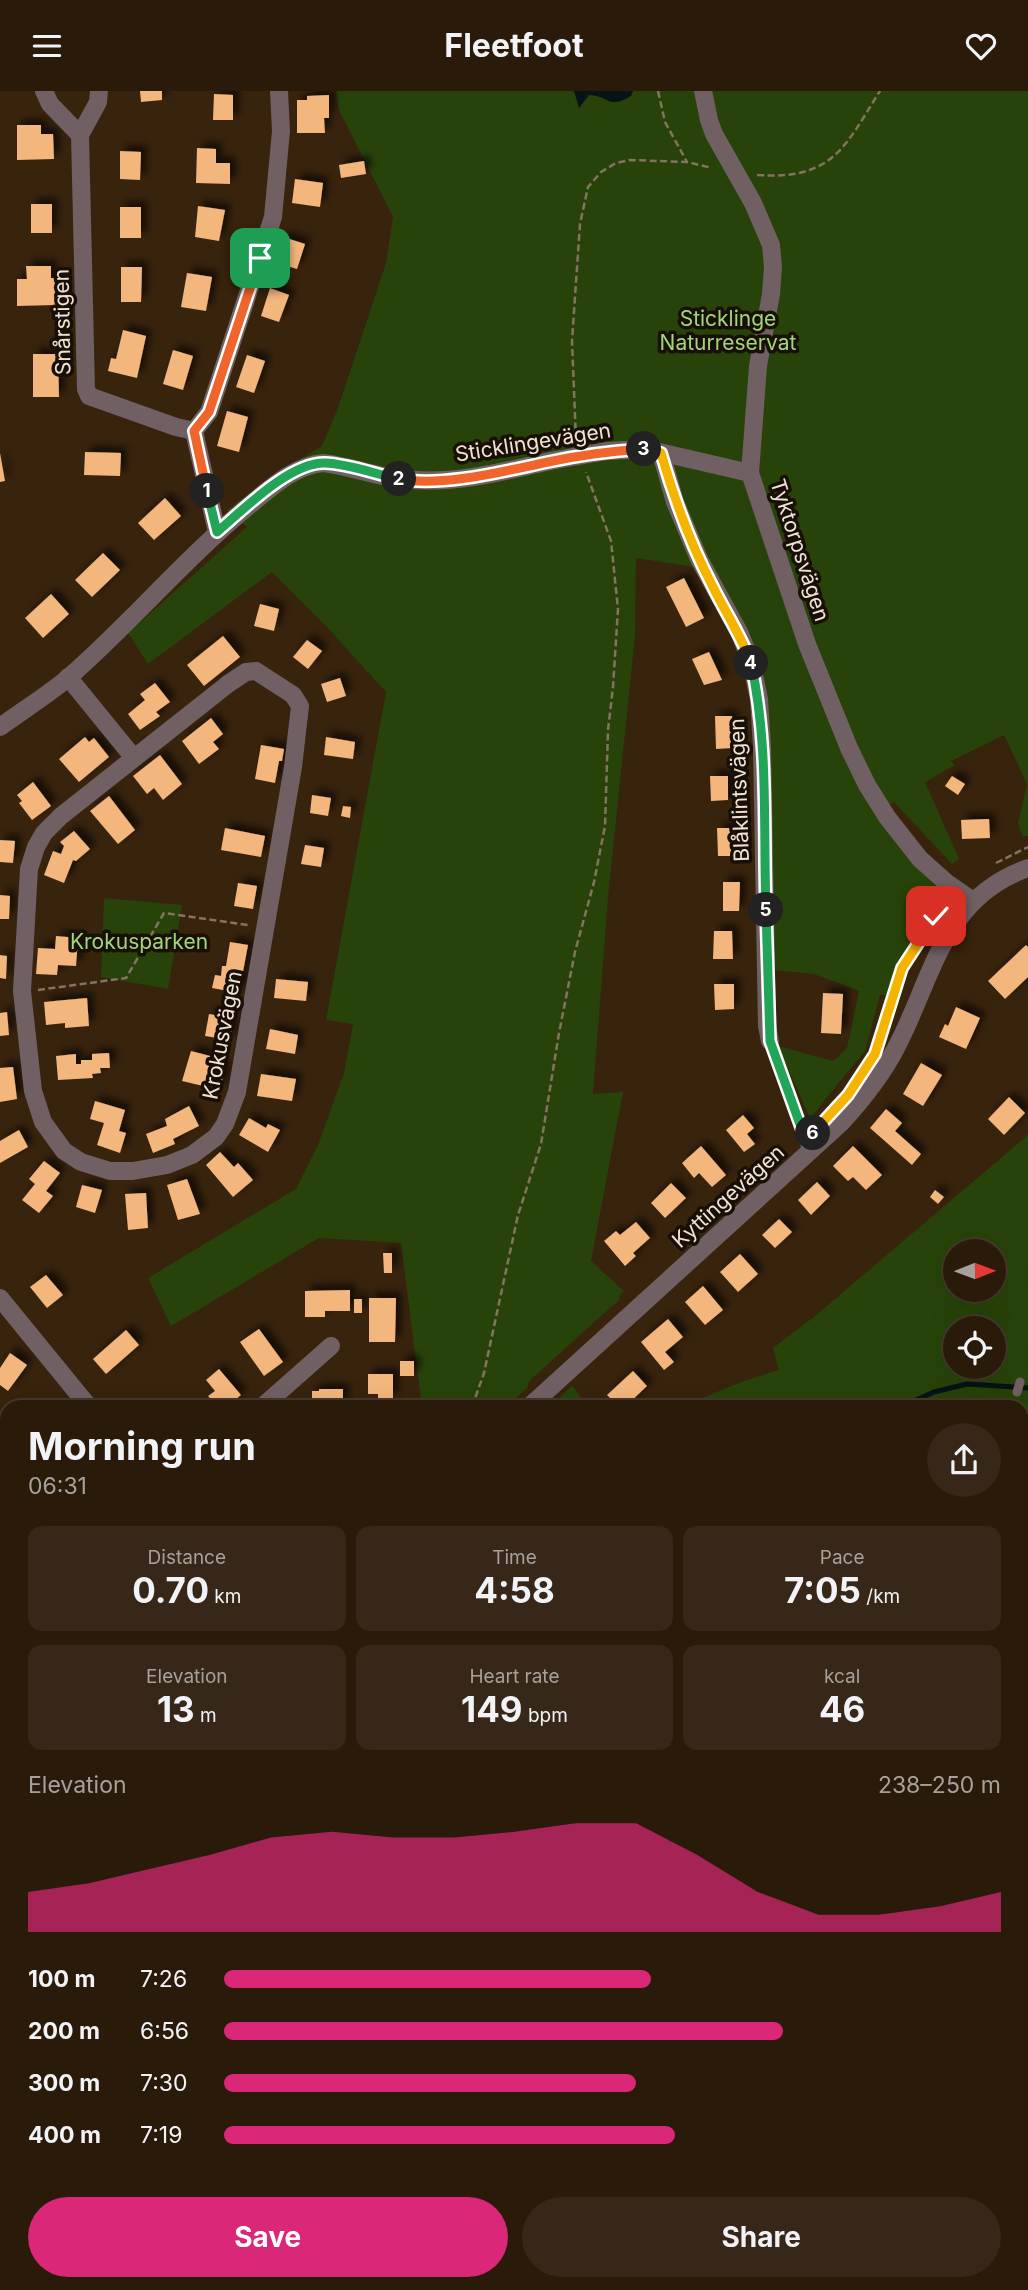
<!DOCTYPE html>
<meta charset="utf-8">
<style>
body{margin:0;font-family:Inter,sans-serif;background:#362718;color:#f1f3f6;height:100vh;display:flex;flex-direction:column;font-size:26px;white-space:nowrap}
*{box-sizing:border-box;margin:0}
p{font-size:23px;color:#a5a19c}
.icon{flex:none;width:38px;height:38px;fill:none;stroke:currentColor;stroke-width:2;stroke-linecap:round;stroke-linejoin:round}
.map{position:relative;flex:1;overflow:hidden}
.sheet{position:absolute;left:0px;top:1309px;width:1029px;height:891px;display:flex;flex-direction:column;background:#2a1a0a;border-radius:21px 21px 0 0;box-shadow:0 7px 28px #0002,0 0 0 2px #46382b}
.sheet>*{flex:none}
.needle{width:46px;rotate:89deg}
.buttons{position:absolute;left:943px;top:1148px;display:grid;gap:14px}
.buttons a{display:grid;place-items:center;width:63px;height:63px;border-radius:50%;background:#2a1a0a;box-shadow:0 7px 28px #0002,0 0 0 2px #46382b;font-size:35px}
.pin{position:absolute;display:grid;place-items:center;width:60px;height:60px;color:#fff;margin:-30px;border-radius:14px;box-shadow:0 4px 10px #0006}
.km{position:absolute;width:35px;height:35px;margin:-18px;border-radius:50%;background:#222;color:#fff;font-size:19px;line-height:35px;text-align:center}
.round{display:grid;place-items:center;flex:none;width:74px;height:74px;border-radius:37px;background:#362718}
.head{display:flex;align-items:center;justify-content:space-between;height:119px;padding:0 28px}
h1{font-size:38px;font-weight:700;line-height:52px}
.metrics{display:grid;grid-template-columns:repeat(3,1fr);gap:10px;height:119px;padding:7px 28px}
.metrics div{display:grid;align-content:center;border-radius:14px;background:#362718;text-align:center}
.metrics b{font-size:35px;font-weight:700}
.metrics small{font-size:19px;font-weight:400}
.metrics p{font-size:19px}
.chart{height:196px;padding:14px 28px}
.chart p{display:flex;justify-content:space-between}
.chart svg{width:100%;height:126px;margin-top:7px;fill:#db2777;opacity:.7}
.button{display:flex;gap:14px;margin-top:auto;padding:14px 28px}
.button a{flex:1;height:80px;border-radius:42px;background:#db2777;color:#fff;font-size:28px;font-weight:700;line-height:80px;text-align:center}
.button a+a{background:#362718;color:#f1f3f6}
ul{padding:0 28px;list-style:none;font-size:23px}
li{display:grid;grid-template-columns:112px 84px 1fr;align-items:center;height:52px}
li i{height:18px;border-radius:9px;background:#db2777}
header{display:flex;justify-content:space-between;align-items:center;height:91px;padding:0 28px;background:#2a1a0a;font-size:32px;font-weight:700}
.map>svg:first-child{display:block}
.green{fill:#274309;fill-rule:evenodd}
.water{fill:#061317}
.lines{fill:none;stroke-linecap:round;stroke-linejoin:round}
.stream{stroke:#061317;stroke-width:5}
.building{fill:#f3b67d;filter:url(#shadow)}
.path{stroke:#857361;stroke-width:2.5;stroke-dasharray:7 3.5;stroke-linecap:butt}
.service{stroke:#706063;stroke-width:9}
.minor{stroke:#706063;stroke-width:18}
.tertiary{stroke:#706063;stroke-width:18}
.minor-bridge{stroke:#706063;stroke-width:18}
.split-1-casing{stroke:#fff;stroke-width:14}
.split-2-casing{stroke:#fff;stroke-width:14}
.split-3-casing{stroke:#fff;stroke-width:14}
.split-4-casing{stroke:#fff;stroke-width:14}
.split-5-casing{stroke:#fff;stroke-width:14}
.split-6-casing{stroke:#fff;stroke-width:14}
.split-7-casing{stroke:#fff;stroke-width:14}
.split-1{stroke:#f0652b;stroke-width:9}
.split-2{stroke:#22a559;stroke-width:9}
.split-3{stroke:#f0652b;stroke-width:9}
.split-4{stroke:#f5b400;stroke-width:9}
.split-5{stroke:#22a559;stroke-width:9}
.split-6{stroke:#22a559;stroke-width:9}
.split-7{stroke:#f5b400;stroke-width:9}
.labels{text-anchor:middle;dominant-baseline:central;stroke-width:7;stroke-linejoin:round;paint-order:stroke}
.park-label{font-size:21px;fill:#a3d67a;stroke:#180f06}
.street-label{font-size:21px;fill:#f0e2d5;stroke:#180f06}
</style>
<header><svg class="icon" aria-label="menu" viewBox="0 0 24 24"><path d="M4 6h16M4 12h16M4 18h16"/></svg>Fleetfoot<svg class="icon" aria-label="heart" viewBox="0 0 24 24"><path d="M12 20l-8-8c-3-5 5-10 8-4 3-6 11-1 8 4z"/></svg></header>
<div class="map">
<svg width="1028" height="2199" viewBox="0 0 1028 2199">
<defs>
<filter id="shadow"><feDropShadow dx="6" dy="-6" stdDeviation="3.5" flood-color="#0009"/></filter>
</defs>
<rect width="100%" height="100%" fill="#38230d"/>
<!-- green -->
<g class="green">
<path d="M336,0h692v745l-5,1 -5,-13 9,-40 -23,-49 -53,26 4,4 -30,17 34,77 -7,5 -58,-62 -6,3 63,92 -47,55 -18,43h-6l-15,56 -55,67 -32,-72 55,15 14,-13 12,-57 -45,-17 -39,-4 -8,-249 -54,-151 -77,-12 -1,78 -27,262 -15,196 30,-2 -32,169 33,30 -5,5 1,3 -91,82 -2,7 -21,19h-84l-21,-164 -82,-5 -148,88 -23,-48 148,-89 22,-44 26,-72 9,-49 -27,-4 60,-328 -60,-66 -54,-54 -124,92 -20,-31 119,-106 -20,-17 43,-33 52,-31 16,-38 48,-145 7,-46 -54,-107z"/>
<path d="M104,807l78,7 -14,84 -67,-12z"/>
<path d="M1028,1044v1155h-74l-6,-6h74v-877h-341l60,-25 38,-12 -6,-22 42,-32zM956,1160h38v39h-38zM956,1237h38v39h-38z"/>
<path d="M572,1295l17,21h-40z"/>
<path d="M7,1609v173l-7,-6v-165z"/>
<path d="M4,2096l3,1v96h327l-4,6h-330v-96z"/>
<path d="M471,2193h85l-7,6h-81z"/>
</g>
<!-- water -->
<g class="water">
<path d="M574,0h59l-2,5c-24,14 -20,0 -42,-1l-10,13z"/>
<rect x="1022" y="1915" width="6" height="53"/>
</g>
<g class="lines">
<!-- stream -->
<path class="stream" d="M900,1316l34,-15 33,-8 61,4"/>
</g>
<!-- building -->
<g class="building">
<path d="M140,0h22v9l-21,2z"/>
<path d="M214,3l19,1v25h-20z"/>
<path d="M329,4v23h-5l1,15h-28v-33h10v-4z"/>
<path d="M17,34h24v9h12l1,25 -37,1z"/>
<path d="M197,57l19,1v14h14v21l-34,-1z"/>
<path d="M120,60l21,1 -1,28 -20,-1z"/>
<path d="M364,70l2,13 -25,4 -2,-13z"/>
<path d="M295,88l28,4 -3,24 -28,-4z"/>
<rect x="31" y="113" width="21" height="29"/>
<path d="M198,115l27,4 -6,31 -24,-4z"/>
<rect x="120" y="116" width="21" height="31"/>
<path d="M283,146l22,7 -8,25 -21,-6z"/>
<path d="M26,175h25v12h4l1,27 -39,1v-27h10z"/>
<path d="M121,176h21l-1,35h-20z"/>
<path d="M187,182l25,4 -6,34 -25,-4z"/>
<path d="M270,197l19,7 -10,27 -18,-6z"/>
<path d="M123,239l23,6 -9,42 -29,-7 3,-13 5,1z"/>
<path d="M173,259l20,6 -10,34 -20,-6z"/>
<path d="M33,263h25l1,43h-26z"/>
<path d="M247,264l18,6 -11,32 -18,-6z"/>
<path d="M227,320l21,6 -9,35 -22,-6z"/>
<path d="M85,361l36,1 -1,23 -36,-1z"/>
<path d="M0,362l5,28 -5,1z"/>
<path d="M165,407l16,18 -27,24 -16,-17z"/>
<path d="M103,462l17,17 -28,27 -17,-17z"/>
<path d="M684,487l20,40 -18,9 -20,-40z"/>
<path d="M51,503l18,20 -26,24 -18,-20z"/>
<path d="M260,513l19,5 -5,22 -20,-5z"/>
<path d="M223,545l17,21 -36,29 -17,-21z"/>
<path d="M307,549l15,11 -14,18 -15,-12z"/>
<path d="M709,561l13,28 -18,5 -12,-26z"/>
<path d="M340,587l6,18 -19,6 -6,-18z"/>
<path d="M155,592l15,19 -14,10 4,4 -20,14 -12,-16 17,-14 -5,-6z"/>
<path d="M715,625h17l1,32 -17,1z"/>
<path d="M211,627l12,16 -10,8 6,7 -20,15 -17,-23z"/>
<path d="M85,646l4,5 5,-4 15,19 -30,25 -20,-23z"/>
<path d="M326,646l29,5 -2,17 -29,-4z"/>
<path d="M261,654l23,4 -2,12h-3l-4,22 -20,-4z"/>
<path d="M160,664l22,29 -19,16 -9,-12 -7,6 -14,-18z"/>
<path d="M710,685h18v24l-17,1z"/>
<path d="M952,685l13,8 -7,11 -13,-9z"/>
<path d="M33,691l18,24 -19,14 -13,-17 3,-2 -5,-6z"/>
<path d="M312,704l19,3 -3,18 -18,-3z"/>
<path d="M109,705l26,34 -17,14 -28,-33z"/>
<path d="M343,715l8,1 -1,11 -9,-2z"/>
<path d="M989,728l1,19 -28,1 -1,-19z"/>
<path d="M225,737l40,8 -4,21 -40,-7z"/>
<path d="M717,737h13l2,28h-14z"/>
<path d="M74,740l16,18 -14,12 -3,-1 -9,23 -20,-8 9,-24 8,3 3,-8 -4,-4z"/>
<path d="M0,749l15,1 -2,22 -13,-1z"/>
<path d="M305,754l19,3 -3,19 -20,-3z"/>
<path d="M723,791h17l-1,29h-16z"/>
<path d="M238,792l19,3 -4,23 -19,-3z"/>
<path d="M0,804l10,1 -1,23h-9z"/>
<path d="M714,840h18l1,28h-20z"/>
<path d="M56,845l22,2 -2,28 -18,-1 -1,10 -21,-1 2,-26 17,1z"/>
<path d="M230,851l18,3 -9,48 -27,-5 3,-13 6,1 1,-10h4z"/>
<path d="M1026,854l2,2v30l-23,22 -17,-18z"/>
<path d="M0,864l7,1 -1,23 -6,-1z"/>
<path d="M276,888l32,3 -2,19 -32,-3z"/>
<path d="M714,893h20v25l-19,1z"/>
<path d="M823,902l20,1 -2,40 -20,-1z"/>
<path d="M87,907l2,28 -24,2v-5l-19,2 -2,-23z"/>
<path d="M956,916l24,11 -14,31 -27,-12 6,-13 3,2z"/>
<path d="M7,921l2,23 -9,1v-23z"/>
<path d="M209,923l24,4 -3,22 -25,-4z"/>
<path d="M270,938l28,6 -3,19 -29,-5z"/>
<path d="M191,960l19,5 -2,7 17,4 -5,23 -38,-9z"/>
<path d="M109,962l1,15h-10l1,5 -9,1 1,4 -35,2 -2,-24 20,-2v10h5v-4h11v-6z"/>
<path d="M921,972l21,12 -19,31 -20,-12z"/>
<path d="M13,976l4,32 -17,3v-34z"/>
<path d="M261,983l35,5 -4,22 -35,-5z"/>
<path d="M1009,1006l16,16 -21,22 -16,-16z"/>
<path d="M95,1010l30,9 -6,21 7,2 -6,20 -23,-8 7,-22 -14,-4z"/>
<path d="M189,1015l10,20 -26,13 2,5 -22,9 -7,-19 21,-8 -2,-7z"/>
<path d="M886,1018l16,14 -7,8 26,23 -9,11 -42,-37z"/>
<path d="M743,1024l11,13 -7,6 8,10 -11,8 -18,-22z"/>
<path d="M249,1027l17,10 2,-4 12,6 -12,22 -29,-17z"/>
<path d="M19,1039l9,17 -28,16v-22z"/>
<path d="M701,1055l25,29 -14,12 -13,-14 -5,5 -12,-15z"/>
<path d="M853,1055l29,29 -16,15 -13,-13 -5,4 -15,-15z"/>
<path d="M220,1061l14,15 4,-4 15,17 -20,17 -27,-32z"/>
<path d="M44,1070l16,12 -14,18 7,5 -14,17 -17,-13 13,-16 -6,-5z"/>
<path d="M187,1088l13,35 -22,6 -11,-35z"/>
<path d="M817,1091l13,14 -19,19 -13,-15z"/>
<path d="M671,1092l15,15 -21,20 -14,-15z"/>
<path d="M82,1094l20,5 -7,23 -19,-6z"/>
<path d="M935,1099l9,7 -6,7 -8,-7z"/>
<path d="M146,1102l2,35 -20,2 -3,-36z"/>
<path d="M779,1128l13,13 -17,16 -13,-13z"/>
<path d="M636,1131l14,16 -17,15 3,3 -11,10 -21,-25 12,-10 4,4z"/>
<path d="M383,1162h9v20h-8z"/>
<path d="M740,1163l18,20 -20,18 -18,-20z"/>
<path d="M46,1184l17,20 -16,13 -17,-21z"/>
<path d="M703,1195l20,24 -18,15 -20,-23z"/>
<path d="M350,1199v21h-25v6h-20v-26z"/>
<path d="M369,1207h27l-1,44h-26z"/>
<rect x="354" y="1208" width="8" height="14"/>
<path d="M668,1228l15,18 -18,15 9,10 -10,8 -23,-28z"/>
<path d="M259,1238l24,33 -19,14 -24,-34z"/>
<path d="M126,1239l13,15 -33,29 -13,-15z"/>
<path d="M10,1262l17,12 -19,26 -8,-6v-17z"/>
<rect x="400" y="1270" width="14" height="15"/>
<path d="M219,1278l22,26 -15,12h-8l-10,-11 7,-5 -9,-11z"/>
<path d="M633,1280l14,15 -22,21h-6l-12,-12z"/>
<path d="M368,1283h25v25h-15v-5h-10z"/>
<path d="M319,1298h24v18h-31v-16h7z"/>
<path d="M0,1344l7,3v12l-3,9 -4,-2z"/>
<path d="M7,1475v29l-7,-10v-14z"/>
<path d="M0,1561l7,10v22l-7,5z"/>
<path d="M0,1845l7,8v6l-7,6z"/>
<path d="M0,2061l7,4v15l-5,8 -2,-2z"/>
<path d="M373,2193h33l-2,6h-33z"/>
<path d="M858,2193h48l7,6h-48z"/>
</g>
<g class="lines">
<!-- path -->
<g class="path">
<path d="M658,0l7,31 22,40"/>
<path d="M757,84c76,5 87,-27 123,-84"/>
<path d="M576,349l-4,-99 8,-117 8,-37 13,-15 15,-9 14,-3 57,2 25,6"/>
<path d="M996,772l32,-16"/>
<path d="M38,899l88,-12 38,-65 84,12"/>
<path d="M879,951c15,-48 28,-97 65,-134"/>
<path d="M776,966l27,76"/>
<path d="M472,1316l12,-34 34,-158 23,-71 18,-111 16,-81 19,-70 11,-56 3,-96 5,-43 5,-78 -7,-68 -25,-69"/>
<path d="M1022,1398l6,-5"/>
<path d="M1022,1516l6,-3"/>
<path d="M1022,1637l6,-2"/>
<path d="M0,1685l7,-2"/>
<path d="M115,2193l4,6"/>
<path d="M266,2193l1,6"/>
<path d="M225,2199l4,-6"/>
</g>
<!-- service -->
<g class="service">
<path d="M1017,1301l3,-10"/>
<path d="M629,2193l1,6"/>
<path d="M747,2193l1,6"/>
<path d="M575,2199l6,-6"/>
<path d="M799,2199l1,-6"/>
</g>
<!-- minor -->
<g class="minor">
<path d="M44,0l6,13 30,31 18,-33 1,-11"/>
<path d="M703,0l6,29 5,14 39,69 18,42 2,22 -2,27 -13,72 -8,107 57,171 42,104 18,37 20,32 33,42 27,24 26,18"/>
<path d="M80,44l6,254 3,7 87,31 18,4"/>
<path d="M607,360l39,-2 104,24"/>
<path d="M661,362l14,49 24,57 41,75 11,28 8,37 3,48 5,279 3,15"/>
<path d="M217,441l-23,-101 15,-19 64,-195 8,-86 -2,-40"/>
<path d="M256,580l37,24 7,11 -7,61 -56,325 -12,32 -9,13 -24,18 -25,10 -34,6h-23l-29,-9 -17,-11 -21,-29 -10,-31 -11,-100 7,-122 7,-22 8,-14 17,-17 167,-132 18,-12z"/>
<path d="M68,586l66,81"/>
<path d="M0,636c23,-17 48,-32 69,-50 63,-55 117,-120 182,-173 22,-18 43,-38 72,-41 27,3 53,14 80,16 49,6 99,-7 147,-18"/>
<path d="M0,1207l89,109"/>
<path d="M262,1316l69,-61"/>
<path d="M0,1533l7,-4"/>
<path d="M0,1979l7,7"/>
<path d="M662,2193l1,6"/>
<path d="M447,2199l4,-6"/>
</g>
<!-- tertiary -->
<g class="tertiary">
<path d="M529,1316l313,-285c20,-22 40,-47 54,-74 37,-70 46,-150 132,-180"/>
<path d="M0,1417l7,2"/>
</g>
<!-- minor-bridge -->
<path class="minor-bridge" d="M550,370l57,-10"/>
</g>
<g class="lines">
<!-- split-1 casing -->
<g class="split-1-casing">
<path id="split-1" d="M207,400l-13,-60 15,-19 51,-154"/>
</g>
<!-- split-2 casing -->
<g class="split-2-casing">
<path id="split-2" d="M207,400l10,41c26,-22 73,-70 108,-69 25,1 49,11 74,16"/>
</g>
<!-- split-3 casing -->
<g class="split-3-casing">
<path id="split-3" d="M399,388c45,8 105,-8 149,-17 32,-7 63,-11 96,-13"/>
</g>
<!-- split-4 casing -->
<g class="split-4-casing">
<path id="split-4" d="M644,358l17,4c13,45 29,90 51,132 13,27 29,50 39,78"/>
</g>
<!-- split-5 casing -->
<g class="split-5-casing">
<path id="split-5" d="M751,572c18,81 12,165 15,247"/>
</g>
<!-- split-6 casing -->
<g class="split-6-casing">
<path id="split-6" d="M766,819l4,131 36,100 7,-8"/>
</g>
<!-- split-7 casing -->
<g class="split-7-casing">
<path id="split-7" d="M813,1042l35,-38 27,-41 27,-86 34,-52"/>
</g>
<!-- split-1 -->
<use href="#split-1" class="split-1"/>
<!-- split-2 -->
<use href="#split-2" class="split-2"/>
<!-- split-3 -->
<use href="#split-3" class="split-3"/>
<!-- split-4 -->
<use href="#split-4" class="split-4"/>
<!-- split-5 -->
<use href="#split-5" class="split-5"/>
<!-- split-6 -->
<use href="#split-6" class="split-6"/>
<!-- split-7 -->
<use href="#split-7" class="split-7"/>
</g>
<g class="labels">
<!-- park labels -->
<g class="park-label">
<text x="728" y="227">Sticklinge<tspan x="728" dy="24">Naturreservat</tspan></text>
<text x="139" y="850">Krokusparken</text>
</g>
<!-- street labels -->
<g class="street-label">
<text transform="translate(62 231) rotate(-91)">Snårstigen</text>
<text transform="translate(533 351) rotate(-9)">Sticklingevägen</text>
<text transform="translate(800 459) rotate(72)">Tyktorpsvägen</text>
<text transform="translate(739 699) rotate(-92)">Blåklintsvägen</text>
<text transform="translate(222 944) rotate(-79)">Krokusvägen</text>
<text transform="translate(728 1105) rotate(-42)">Kyttingevägen</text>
</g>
</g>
</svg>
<div class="buttons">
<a><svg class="needle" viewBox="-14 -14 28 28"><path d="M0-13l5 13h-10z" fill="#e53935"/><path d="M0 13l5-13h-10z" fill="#a5a19c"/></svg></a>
<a><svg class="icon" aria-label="locate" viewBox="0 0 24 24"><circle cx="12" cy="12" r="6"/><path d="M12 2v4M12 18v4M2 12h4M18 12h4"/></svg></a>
</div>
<div class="pin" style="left:260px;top:167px;background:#1e9e55"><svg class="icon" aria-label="arrive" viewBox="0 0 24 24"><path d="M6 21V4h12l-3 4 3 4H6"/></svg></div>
<div class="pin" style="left:936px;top:825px;background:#d93025"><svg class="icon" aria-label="check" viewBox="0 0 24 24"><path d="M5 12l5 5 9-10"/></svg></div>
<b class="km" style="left:207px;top:400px">1</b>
<b class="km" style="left:399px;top:388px">2</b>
<b class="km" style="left:644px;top:358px">3</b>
<b class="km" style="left:751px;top:572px">4</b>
<b class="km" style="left:766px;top:819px">5</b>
<b class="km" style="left:813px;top:1042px">6</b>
<section class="sheet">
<div class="head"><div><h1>Morning run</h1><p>06:31</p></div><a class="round"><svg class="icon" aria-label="share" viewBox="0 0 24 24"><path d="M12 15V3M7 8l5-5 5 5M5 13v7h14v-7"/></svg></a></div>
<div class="metrics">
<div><p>Distance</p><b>0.70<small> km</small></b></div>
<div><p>Time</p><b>4:58</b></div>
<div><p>Pace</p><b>7:05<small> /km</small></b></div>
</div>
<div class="metrics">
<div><p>Elevation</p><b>13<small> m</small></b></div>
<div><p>Heart rate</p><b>149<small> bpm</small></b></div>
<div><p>kcal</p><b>46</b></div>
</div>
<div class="chart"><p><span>Elevation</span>238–250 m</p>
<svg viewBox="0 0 160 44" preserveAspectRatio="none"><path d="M0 44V30L10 27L20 22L30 17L40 11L50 9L60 11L70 11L80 9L90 6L100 6L110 17L120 30L130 38L140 38L150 35L160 30V44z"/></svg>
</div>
<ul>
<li><b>100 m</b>7:26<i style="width:55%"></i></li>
<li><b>200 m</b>6:56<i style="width:72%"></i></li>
<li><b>300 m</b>7:30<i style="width:53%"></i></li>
<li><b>400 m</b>7:19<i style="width:58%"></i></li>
</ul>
<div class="button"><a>Save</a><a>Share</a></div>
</section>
</div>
